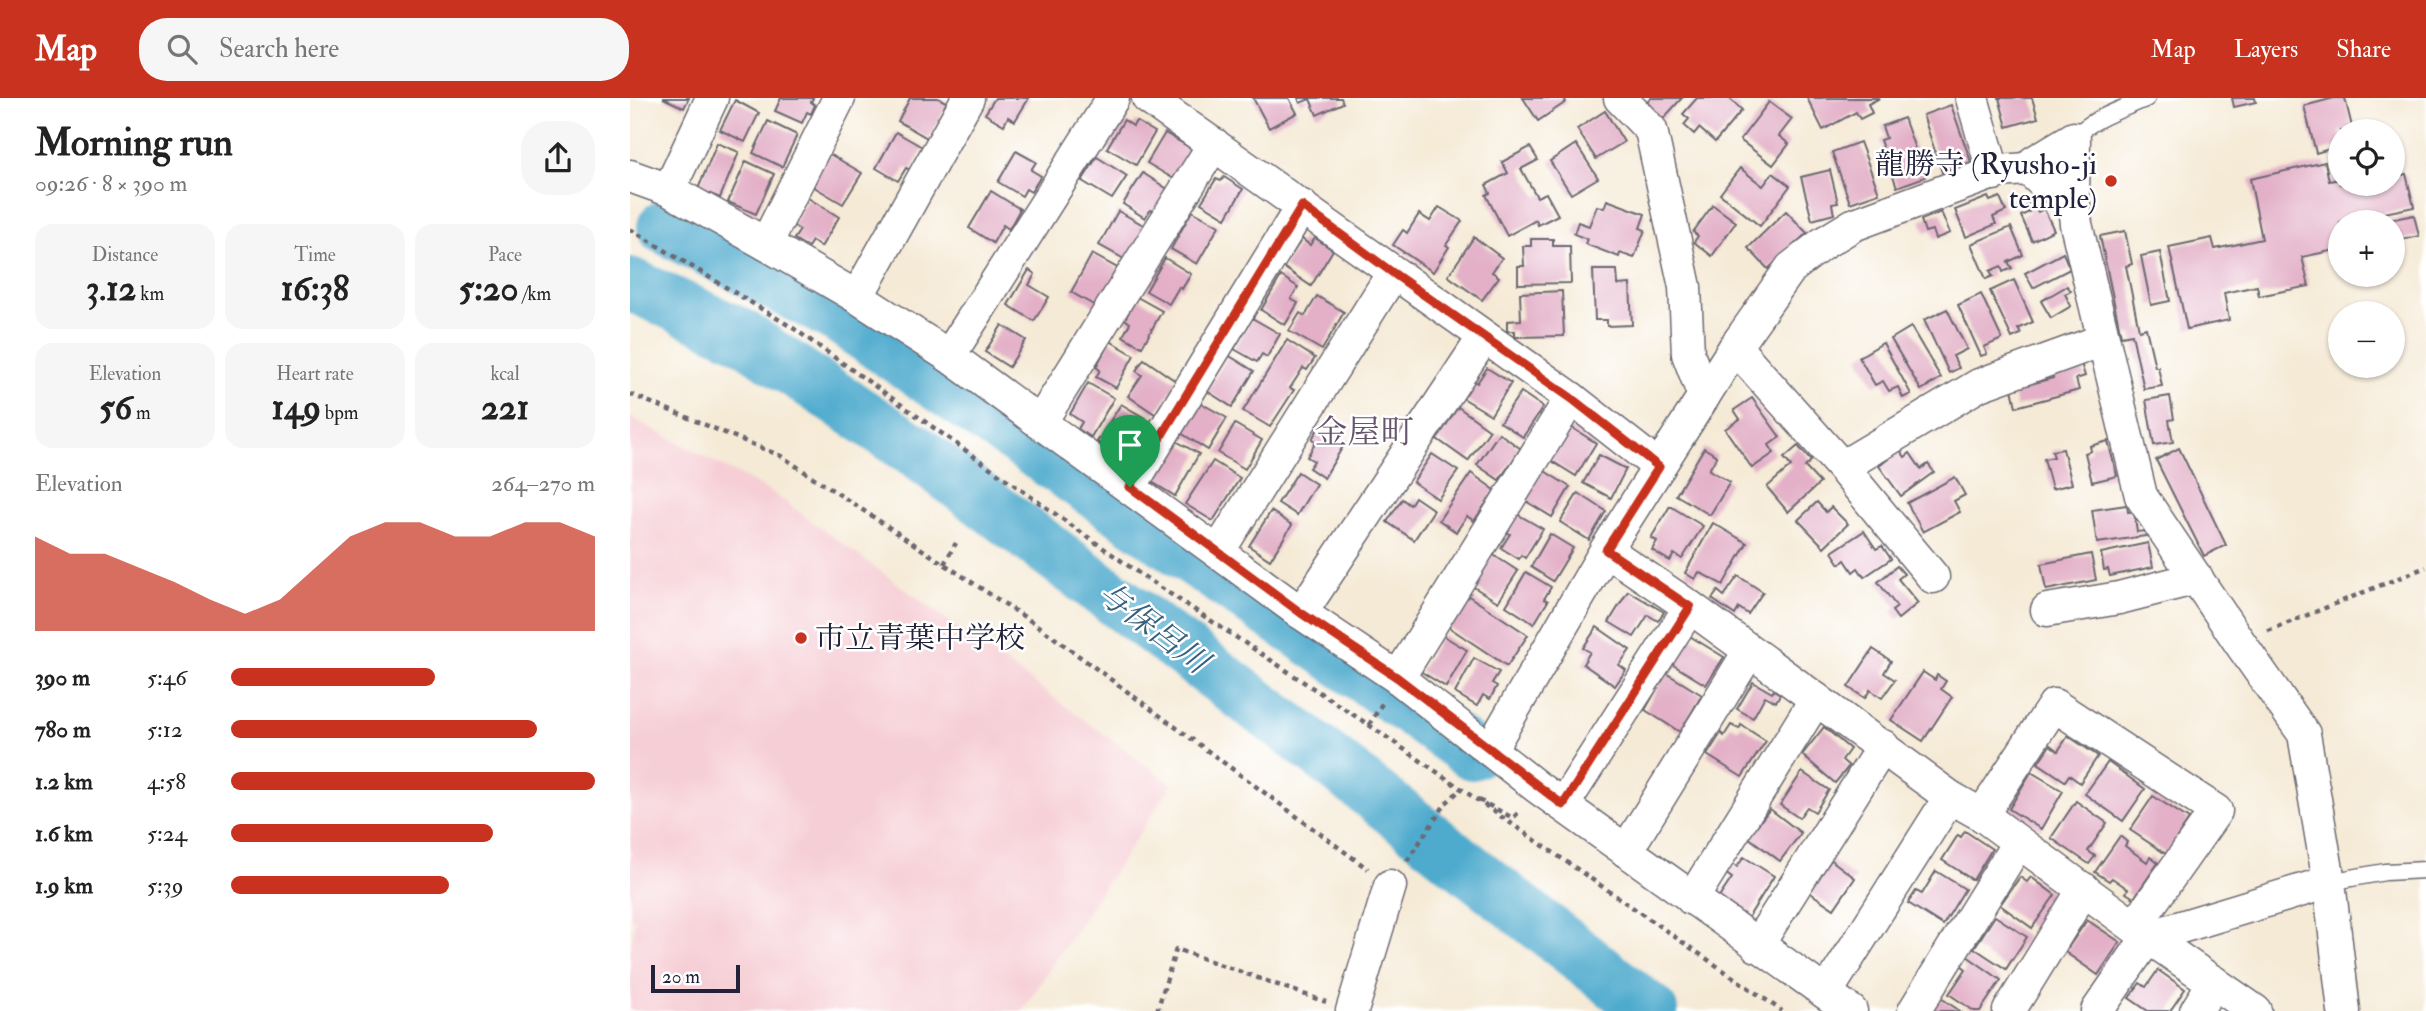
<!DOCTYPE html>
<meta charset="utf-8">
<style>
body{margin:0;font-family:"IM FELL Double Pica","Noto Serif JP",serif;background:#f6f6f6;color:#222;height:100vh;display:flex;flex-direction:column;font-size:26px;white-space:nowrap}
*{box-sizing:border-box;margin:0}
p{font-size:23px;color:#767676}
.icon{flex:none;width:38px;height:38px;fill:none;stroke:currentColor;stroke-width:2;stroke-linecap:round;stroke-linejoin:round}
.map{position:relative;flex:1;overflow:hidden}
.sheet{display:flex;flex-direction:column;background:#fff;width:630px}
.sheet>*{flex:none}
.controls{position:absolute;left:1698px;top:21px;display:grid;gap:14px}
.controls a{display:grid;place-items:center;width:77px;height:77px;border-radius:50%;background:#fff;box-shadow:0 2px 5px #0004;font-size:35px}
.scale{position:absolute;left:21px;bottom:18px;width:89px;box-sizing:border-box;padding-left:7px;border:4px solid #22223b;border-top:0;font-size:19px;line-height:24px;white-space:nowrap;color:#22223b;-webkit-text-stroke:5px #fff;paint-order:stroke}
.pin{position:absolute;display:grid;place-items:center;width:60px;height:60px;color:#fff;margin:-72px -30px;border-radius:50% 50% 50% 0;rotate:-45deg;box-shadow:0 0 7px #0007}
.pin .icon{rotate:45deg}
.round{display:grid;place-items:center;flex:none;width:74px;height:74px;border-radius:28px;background:#f6f6f6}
.overview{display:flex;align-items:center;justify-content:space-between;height:119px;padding:0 35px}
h1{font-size:38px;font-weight:700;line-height:52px}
.figures{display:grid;grid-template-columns:repeat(3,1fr);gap:10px;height:119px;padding:7px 35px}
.figures div{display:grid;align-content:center;border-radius:18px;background:#f6f6f6;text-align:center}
.figures b{font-size:35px;font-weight:700}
.figures small{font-size:19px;font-weight:400}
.figures p{font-size:19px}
.chart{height:196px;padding:14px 35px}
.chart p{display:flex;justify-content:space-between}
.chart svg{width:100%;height:126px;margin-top:7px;fill:#c8321e;opacity:.7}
ul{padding:0 35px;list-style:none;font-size:23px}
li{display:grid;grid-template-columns:112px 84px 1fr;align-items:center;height:52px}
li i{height:18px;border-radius:9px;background:#c8321e}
header{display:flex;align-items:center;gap:42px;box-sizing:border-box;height:98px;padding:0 35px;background:#c8321e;color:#fff}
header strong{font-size:33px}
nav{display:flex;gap:38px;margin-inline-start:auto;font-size:24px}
.search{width:490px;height:63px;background:#f6f6f6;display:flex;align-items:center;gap:18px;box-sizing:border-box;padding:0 24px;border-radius:28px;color:#767676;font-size:26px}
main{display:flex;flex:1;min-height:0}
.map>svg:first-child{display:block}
.built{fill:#f6cfd6}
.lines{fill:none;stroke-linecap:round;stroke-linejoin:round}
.river{stroke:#50abce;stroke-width:54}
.building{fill:#e3b0c7}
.service-casing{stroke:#6c6871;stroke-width:19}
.minor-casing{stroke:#6c6871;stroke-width:35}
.path{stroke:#6c6871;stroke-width:4.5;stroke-dasharray:5 5;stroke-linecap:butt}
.service{stroke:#fff;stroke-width:16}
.minor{stroke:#fff;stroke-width:32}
.route-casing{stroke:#fff;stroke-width:14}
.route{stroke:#c8321e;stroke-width:9}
.poi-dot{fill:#c8321e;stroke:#fff;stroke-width:2.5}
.labels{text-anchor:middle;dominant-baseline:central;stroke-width:5;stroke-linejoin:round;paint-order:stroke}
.poi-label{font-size:30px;fill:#22223b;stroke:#fff;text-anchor:end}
.water-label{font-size:32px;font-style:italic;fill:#37607d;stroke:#fff}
.quarter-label{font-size:33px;fill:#66546c;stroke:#fff}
</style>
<header>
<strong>Map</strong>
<div class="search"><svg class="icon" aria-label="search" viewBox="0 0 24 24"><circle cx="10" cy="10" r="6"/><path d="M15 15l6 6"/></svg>Search here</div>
<nav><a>Map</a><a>Layers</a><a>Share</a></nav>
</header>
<main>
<section class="sheet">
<div class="overview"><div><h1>Morning run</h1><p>09:26 · 8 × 390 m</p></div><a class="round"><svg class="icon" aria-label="share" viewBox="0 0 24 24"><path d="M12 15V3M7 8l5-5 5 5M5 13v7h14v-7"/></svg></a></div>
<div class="figures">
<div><p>Distance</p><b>3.12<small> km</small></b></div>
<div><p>Time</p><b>16:38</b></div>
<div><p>Pace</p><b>5:20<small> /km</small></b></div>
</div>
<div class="figures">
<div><p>Elevation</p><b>56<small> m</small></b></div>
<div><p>Heart rate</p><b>149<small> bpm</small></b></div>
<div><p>kcal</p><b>221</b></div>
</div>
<div class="chart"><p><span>Elevation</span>264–270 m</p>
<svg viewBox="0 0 160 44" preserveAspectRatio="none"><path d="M0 44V11L10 17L20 17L30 22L40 27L50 33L60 38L70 33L80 22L90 11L100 6L110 6L120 11L130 11L140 6L150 6L160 11V44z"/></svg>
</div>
<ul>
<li><b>390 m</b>5:46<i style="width:56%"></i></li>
<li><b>780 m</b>5:12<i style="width:84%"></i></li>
<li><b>1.2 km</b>4:58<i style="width:100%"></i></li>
<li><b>1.6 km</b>5:24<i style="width:72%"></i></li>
<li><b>1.9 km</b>5:39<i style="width:60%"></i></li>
</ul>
</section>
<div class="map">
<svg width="1796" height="913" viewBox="0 0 1796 913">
<rect width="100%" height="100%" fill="#fff"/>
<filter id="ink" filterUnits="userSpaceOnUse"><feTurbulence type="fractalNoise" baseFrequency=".0143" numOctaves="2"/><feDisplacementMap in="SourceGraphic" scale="14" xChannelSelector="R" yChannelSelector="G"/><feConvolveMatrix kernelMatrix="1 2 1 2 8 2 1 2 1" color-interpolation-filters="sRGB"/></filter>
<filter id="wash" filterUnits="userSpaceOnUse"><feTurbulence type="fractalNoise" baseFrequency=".00686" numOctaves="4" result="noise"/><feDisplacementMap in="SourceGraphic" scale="28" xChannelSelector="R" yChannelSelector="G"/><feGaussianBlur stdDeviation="1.57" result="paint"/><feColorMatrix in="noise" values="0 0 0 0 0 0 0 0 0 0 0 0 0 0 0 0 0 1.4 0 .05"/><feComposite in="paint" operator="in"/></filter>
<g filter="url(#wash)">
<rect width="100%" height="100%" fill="#f5ead6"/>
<!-- built -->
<path class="built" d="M0,319l143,76 399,291 -150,227h-392v-57l5,-35 -5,-2z"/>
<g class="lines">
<!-- river -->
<g class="river">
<path d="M34,129l175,90 490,335 143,101"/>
<path d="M0,186l109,50 178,118 387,288 347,271"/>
</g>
</g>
<g id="blocks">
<!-- building -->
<g class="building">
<path d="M33,0h26l-5,10z"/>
<path d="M151,0h32l-2,4 4,3 -4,9 -4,-2 -5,11 -27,-12z"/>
<path d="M280,0h28l10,5 -19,36 -31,-18z"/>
<path d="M365,0h34l-14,23 -7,-4 -4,8 -19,-11z"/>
<path d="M623,0h36l8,15 -28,15z"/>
<path d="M668,0h43l2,5 -26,12 -7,-16 -10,4z"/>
<path d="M893,0h41l2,4 -28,19z"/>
<path d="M1021,0h31l-20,22 -17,-15z"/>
<path d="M1067,0h32l13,12 -27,32 -16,-14 -5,6 -10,-9 5,-6 -6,-5z"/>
<path d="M1177,0h73l-12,6 4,9 -12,6 -4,-7 -33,18z"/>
<path d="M1369,0h33l6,20 -31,9z"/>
<path d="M1602,0h23l1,4 -22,5z"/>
<path d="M1704,0h11l8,33h-13v15l-24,7 -12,-47z"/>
<path d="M105,2l24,13 -14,29 -25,-12z"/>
<path d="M1139,4l23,17 -13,17 10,8 -16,21 -33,-25z"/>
<path d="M1321,7l20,57 -29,10 -19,-57z"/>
<path d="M975,13l19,31 -28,17 -19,-30z"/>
<path d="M1274,20l21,59 -28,10 -17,-47 6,-2 -4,-12z"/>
<path d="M494,22l9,6 3,-5 19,11 -19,33 -29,-17z"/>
<path d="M138,23l29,14 -15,32 -29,-14z"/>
<path d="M266,34l28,16 -13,22 -5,-2 -8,13 -22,-13z"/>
<path d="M535,35l27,16 -18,30 -27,-16z"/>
<path d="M1230,44l19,51 -29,10 -18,-51z"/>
<path d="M87,45l22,9 -19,46 -22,-9z"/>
<path d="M946,46l22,34 -27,16 -21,-33z"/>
<path d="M900,49l8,13 -17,9 16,28 9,-4 12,22 -20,10 -2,-5 -29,16 -21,-41 4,-2 -4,-8 22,-12 -6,-11z"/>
<path d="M386,53l20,11 -5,8 10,6 -10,16 -5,-3 -4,7 -24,-14z"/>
<path d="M198,55l34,20 -19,31 -34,-20z"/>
<path d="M467,59l30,19 -15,23 -30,-18z"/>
<path d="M116,63l28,13 -18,40 -28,-12z"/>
<path d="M1695,64l4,19 11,-2v5h10v2l42,-2v-7l14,-3 8,33 -74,15v27l-38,8 7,29 -50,10 -2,-10 -33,7 5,27 -42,9 -18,-82 43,-9 3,11 47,-10 -12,-60z"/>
<path d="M1110,70l23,18 10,-13 17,13 -30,40 -40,-32z"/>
<path d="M1200,72l8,33 -6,1 2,10 -22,6 -11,-43z"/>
<path d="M513,75l26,17 -14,22 -5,-2 -5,8 -22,-14z"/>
<path d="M594,79l19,12 -17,29 -25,-15 15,-24 5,2z"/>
<path d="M361,93l29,18 -11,20 -6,-4 -10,18 -24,-15z"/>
<path d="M1358,99l2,4 10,-4 6,14 -13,6 3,7 -30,13 -11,-27z"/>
<path d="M178,100l31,19 -18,30 -9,-6 -4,6 -14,-8 6,-9 -8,-5z"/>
<path d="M977,102l38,14 -5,14 5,2 -11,28 -14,-5 -1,4 -34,-13 2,-5 -13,-5 4,-12 11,4 8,-20 7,2z"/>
<path d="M1403,104l5,10 6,-3 10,21 -22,11 -11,-25 8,-4 -3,-7z"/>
<path d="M1083,107l23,17 -24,34 -18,-14 4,-6 -5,-4z"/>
<path d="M809,109l23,14 -16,24 3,2 -16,25 -40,-27 10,-15 4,3 12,-19 11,7z"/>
<path d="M488,113l27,15 -19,34 -27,-15z"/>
<path d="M562,113l27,15 -22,38 -26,-15z"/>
<path d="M1156,113l21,22 -39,36 -20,-21z"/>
<path d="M1311,114l9,21 -15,6 -3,-9 -7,2 -4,-12z"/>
<path d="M1784,117l5,21 -27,6v-20l-8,-1z"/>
<path d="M1381,129l12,28 -15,7 4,6 -9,4 -2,-6 -11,5 3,5 -7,3 -15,-35z"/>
<path d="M1495,133l7,33 -6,2 13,64 7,-2 9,39h3l4,19 -18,3 -12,-55 -11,2 -21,-100z"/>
<path d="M844,139l28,21 -10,14 7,5 -17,23 -34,-24z"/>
<path d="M685,140l18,12 -22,36 -28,-19 19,-28 8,6z"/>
<path d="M901,141h22v7h17l1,37 -53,1v-18h6l-1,-20h8z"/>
<path d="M1530,154l10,49 -19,4 -10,-49z"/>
<path d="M1433,155l7,16 -37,19 -8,-15z"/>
<path d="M462,156l27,15 -22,38 -26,-15z"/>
<path d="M535,160l26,16 -9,15 -3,-2 -10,17 -23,-13z"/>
<path d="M399,172l6,4 -6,11 20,12 -15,24 -26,-16z"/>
<path d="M963,172h24l1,15 12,-1 2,41 -25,1v-6h-12z"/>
<path d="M651,178l17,11 -7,12 7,4 -13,22 -24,-15z"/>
<path d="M1384,182l19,42 -15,7 3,5 -9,4 -22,-47z"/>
<path d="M1437,188l4,5 -6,3 6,12 -20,12 -10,-17z"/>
<path d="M932,193l2,45 -49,1v-6h-8v-10l14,-1 -1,-27z"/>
<path d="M1351,196l21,45 -18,8 3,7 -6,2 -23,-51z"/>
<path d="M687,198l27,16 -22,38 -33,-19 11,-18 5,3z"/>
<path d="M507,199l25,14 -20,36 -19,-11 7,-13 -5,-4z"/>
<path d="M1317,211l20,40 -14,7 6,12 -10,5 -25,-53z"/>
<path d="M622,220l28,16 -13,23 -5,-3 -5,8 -23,-13z"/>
<path d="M372,227l24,15 -17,27 -24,-15z"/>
<path d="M1281,229l30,51 -20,12 -30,-51z"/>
<path d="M657,242l28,18 -8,12 -4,-2 -13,20 4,2 -24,37 -27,-16z"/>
<path d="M480,243l24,14 -18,33 -20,-11 4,-7 -4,-3z"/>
<path d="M1253,245l28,51 -8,4 -5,-11 -9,4 -6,-10 -8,4 -16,-28z"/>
<path d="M598,257l26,16 -22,36 -25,-16z"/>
<path d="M514,261l33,23 -22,32 -27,-18 14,-21 -6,-4z"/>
<path d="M1450,262l5,16 -9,3 3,11 -63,17 -4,-18 41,-11 -3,-10z"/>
<path d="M857,270l24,15 -20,32 -30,-18 11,-18 5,4z"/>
<path d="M458,285l26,15 -23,39 -13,-8 4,-7 -12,-8z"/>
<path d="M891,294l22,15 -20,30 -23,-15z"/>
<path d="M1540,298l4,23 -5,1 4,22 -19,3 -8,-45z"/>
<path d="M1122,300l28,39 -11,8 5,8 -22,15 -27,-39 15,-10 -6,-9z"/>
<path d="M569,304l28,16 -19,32 -27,-17z"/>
<path d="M491,306l24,14 -16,27 -6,-3 -3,6 -11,-6 -3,5 -9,-5z"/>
<path d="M828,309l32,23 -22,31 -31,-22z"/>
<path d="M605,326l27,16 -17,29 -27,-16z"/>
<path d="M689,329l26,16 -21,35 -15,-10 5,-7 -7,-4 9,-15 -4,-3z"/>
<path d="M941,329l25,16 -20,33 -26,-16z"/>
<path d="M869,335l22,16 -22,31 -22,-15z"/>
<path d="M546,343l23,13 -24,42 -23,-14z"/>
<path d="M1478,343l9,35 -25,6 -7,-29 6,-2 -1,-5z"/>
<path d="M1168,348l13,15 -6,6 15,16 -32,29 -21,-25 24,-21 -7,-8z"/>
<path d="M1074,350l13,8 -8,14 21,12 -20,33 -34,-20z"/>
<path d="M1549,350l47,97 -22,11 -48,-96z"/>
<path d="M1433,351l9,35 -20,5 -8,-30 10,-2 -2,-6z"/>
<path d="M1270,352l5,7 5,-4 11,16 7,-5 6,8 -33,24 -22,-30z"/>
<path d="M802,356l26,17 -20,28 -25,-17z"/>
<path d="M969,357l27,14 -15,29 -28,-15z"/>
<path d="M583,363l27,17 -27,43 -28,-17z"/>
<path d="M913,372l27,17 -18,30 -28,-17z"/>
<path d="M668,374l18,12 -19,31 -19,-12z"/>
<path d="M841,375l24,17 -21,31 -7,-5 -11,16 -17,-12z"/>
<path d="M1325,379l10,18 -11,6 6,11 -37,20 -16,-29z"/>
<path d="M948,395l28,18 -17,29 -29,-18z"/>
<path d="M785,399l19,13 -20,30 -27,-18 15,-23 8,6z"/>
<path d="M1187,404l9,10 5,-5 17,17 -24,23 -26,-27z"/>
<path d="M1497,407l1,7 6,-1 3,21 8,-1 1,5 -49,7 -5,-33z"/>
<path d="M1040,408l33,20 -21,33 -8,-5 -4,7 -18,-11 5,-9 -6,-3z"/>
<path d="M641,413l21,14 -22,35 -21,-14z"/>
<path d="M887,416l26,15 -18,29 -4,-3 -2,4 -18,-11 9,-14 -4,-2z"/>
<path d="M1083,425l34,20 -24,42 -24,-13 -4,7 -10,-6z"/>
<path d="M1234,433l12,18 6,-3 9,13 -27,18 -6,-9 -5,4 -8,-12 -5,4 -8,-12z"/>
<path d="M920,436l23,14 -20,33 -22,-14z"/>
<path d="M1518,445l5,24 -43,9 -2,-7 -4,1 -3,-17z"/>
<path d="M862,456l26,17 -20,31 -26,-16z"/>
<path d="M1461,456l5,26 -50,10 -5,-26z"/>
<path d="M1267,468l7,8 -6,5 20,24 -20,16 -6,-8 5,-4 -19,-25z"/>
<path d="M896,474l25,15 -7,12 4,2 -14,23 -28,-18z"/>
<path d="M1108,478l25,16 -15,22 -9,-6 -4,7 -23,-16 6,-8 6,5z"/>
<path d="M998,493l36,21 -6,9 -10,-6 -14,22 -25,-15z"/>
<path d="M837,497l61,40 -21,31 -60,-40z"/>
<path d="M967,529l33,23 -11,15 7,5 -11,16 -32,-22 7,-12 -7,-4z"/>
<path d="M812,537l25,15 -21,37 -26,-16z"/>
<path d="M1058,537l36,22 -18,28 -36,-22z"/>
<path d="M1243,551l18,12 -7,12 11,7 -13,18 -12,-8 -5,8 -17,-11z"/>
<path d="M844,560l25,14 -7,11 5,3 -7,13 -7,-4 -6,11 -22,-13z"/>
<path d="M1293,574l12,8 2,-5 9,6 -5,8 11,8 -29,44 -32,-21z"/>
<path d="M1036,575l36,22 -22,37 -35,-22z"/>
<path d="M1123,584l19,11 2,-3 6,4 -4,8 -11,-6 -12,22 -16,-9z"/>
<path d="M1101,627l8,4 2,-4 25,16 -24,36 -35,-22 14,-22 3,3z"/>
<path d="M1194,629l26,22 -8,11 7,6 -14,17 -33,-28z"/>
<path d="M1438,638l30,20 -18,27 -11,-8 -4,6 -27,-18 12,-18 8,6z"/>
<path d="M1478,664l37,27 -22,32 -38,-27z"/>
<path d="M1172,674l27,18 -14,22 -8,-5 -8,11 -19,-13z"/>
<path d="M1401,674l32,19 -22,38 -32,-20z"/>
<path d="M1523,698l36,23 -23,35 -36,-24z"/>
<path d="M1446,703l31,22 -19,28 7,5 -6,8 -38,-26z"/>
<path d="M1140,711l31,24 -21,28 -32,-24z"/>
<path d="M1335,733l27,18 -19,31 -31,-20 16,-25 3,2z"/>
<path d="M1490,738l7,6 -2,4 22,16 3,-5 8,6 -24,35 -8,-5 2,-4 -16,-11 -3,3 -14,-9z"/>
<path d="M1114,759l30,19 -26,42 -30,-19 14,-21 -7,-5 6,-10 6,4z"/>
<path d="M1201,762l24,18 -21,31 -25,-17z"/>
<path d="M1306,773l29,18 -22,36 -35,-22 8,-12 6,3z"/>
<path d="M1390,779l7,5 4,-5 24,18 -23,33 -32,-23z"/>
<path d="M1365,818l32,21 -21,32 -32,-21z"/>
<path d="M1457,822l33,22 -22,33 -33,-23z"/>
<path d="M1337,858l34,24 -21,31h-6l-25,-17 17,-25 -5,-4z"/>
<path d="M1528,872l27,19 -15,22h-22l-19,-13 11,-15 6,4z"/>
<path d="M1311,900l19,13h-27z"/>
</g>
</g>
</g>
<g filter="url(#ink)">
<use href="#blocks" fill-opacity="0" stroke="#6c6871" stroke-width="2"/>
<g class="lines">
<!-- service casing -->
<g class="service-casing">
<g id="service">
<path d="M1444,40c17,-20 50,-29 73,-40"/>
<path d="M1699,784l56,-10 41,-2"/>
</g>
</g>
<!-- minor casing -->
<g class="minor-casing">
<g id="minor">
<path d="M518,0l423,300 88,69"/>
<path d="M990,0l31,32 34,157 3,67 16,42"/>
<path d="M1342,0l22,76"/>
<path d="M0,78l39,14 97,54 91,53 92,59 352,257 97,65 139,109 314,224"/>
<path d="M39,92l43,-92"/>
<path d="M1443,99l-32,-16 -13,-12 6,-7 40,-24 -1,59 3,27 65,272 99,147 64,91 25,148 15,129"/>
<path d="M136,146l73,-146"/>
<path d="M227,199l111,-199"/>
<path d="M1105,249l107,120 91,110"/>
<path d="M319,258l164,-258"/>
<path d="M410,325l174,-279"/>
<path d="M1212,369l137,-82 124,-45"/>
<path d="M500,389l172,-281"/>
<path d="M976,452l84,57 260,190 32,18 166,122 107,74"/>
<path d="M588,454l175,-279"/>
<path d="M1417,512l72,-12 78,-20"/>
<path d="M671,515l183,-276"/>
<path d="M768,580l173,-280"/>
<path d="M860,652l116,-200 129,-203 56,-79 31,-24 31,-19 145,-54 30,-2"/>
<path d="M933,707l127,-198"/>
<path d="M1352,717l72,-110 162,106 -81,115"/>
<path d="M996,753l123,-199"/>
<path d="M1062,801l124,-200"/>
<path d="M1127,848l126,-200"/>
<path d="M1196,895l124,-196"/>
<path d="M722,913l38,-125"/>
<path d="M1284,913l104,-168"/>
<path d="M1379,913l75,-122"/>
<path d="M1467,913l51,-74 181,-55"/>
<path d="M1566,913l18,-29"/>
</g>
</g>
<!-- path -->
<g class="path">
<path d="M0,131l163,99 347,246 229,151 413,286"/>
<path d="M0,296l151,62 260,172 327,241"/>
<path d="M314,466l12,-21"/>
<path d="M1638,533l158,-64"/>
<path d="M739,627l14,-23"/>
<path d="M849,702l34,18 6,-6"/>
<path d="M777,763l39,-58 14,-13"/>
<path d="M527,913l19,-62 150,53"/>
</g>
<!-- service -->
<use href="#service" class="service"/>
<!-- minor -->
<use href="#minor" class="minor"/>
</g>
</g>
<g class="lines" filter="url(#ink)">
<!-- route casing -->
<g class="route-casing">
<path id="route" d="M672,108l91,67 178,125 88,69 -53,83 84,57 -127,198 -165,-127 -97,-65 -171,-126z"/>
</g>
<!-- route -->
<use href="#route" class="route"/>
</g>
<!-- markers -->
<g class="poi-dot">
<circle cx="1481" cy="83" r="7"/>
<circle cx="171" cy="540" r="7"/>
</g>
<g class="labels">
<!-- poi labels -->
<g class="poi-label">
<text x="1467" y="66">龍勝寺 (Ryusho-ji<tspan x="1467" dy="34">temple)</tspan></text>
<text x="185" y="540" text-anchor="start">市立青葉中学校</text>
</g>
<!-- water labels -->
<g class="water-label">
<text transform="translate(523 530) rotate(37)">与保呂川</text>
</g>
<!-- quarter labels -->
<g class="quarter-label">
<text x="734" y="334">金屋町</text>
</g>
</g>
</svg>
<div class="controls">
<a><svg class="icon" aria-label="locate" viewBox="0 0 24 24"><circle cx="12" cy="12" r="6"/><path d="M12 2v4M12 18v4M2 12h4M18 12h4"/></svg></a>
<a>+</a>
<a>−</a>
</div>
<div class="scale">20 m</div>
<div class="pin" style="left:500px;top:389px;background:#1e9e55"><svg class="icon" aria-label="arrive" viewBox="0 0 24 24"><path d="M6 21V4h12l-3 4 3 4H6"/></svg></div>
</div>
</main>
